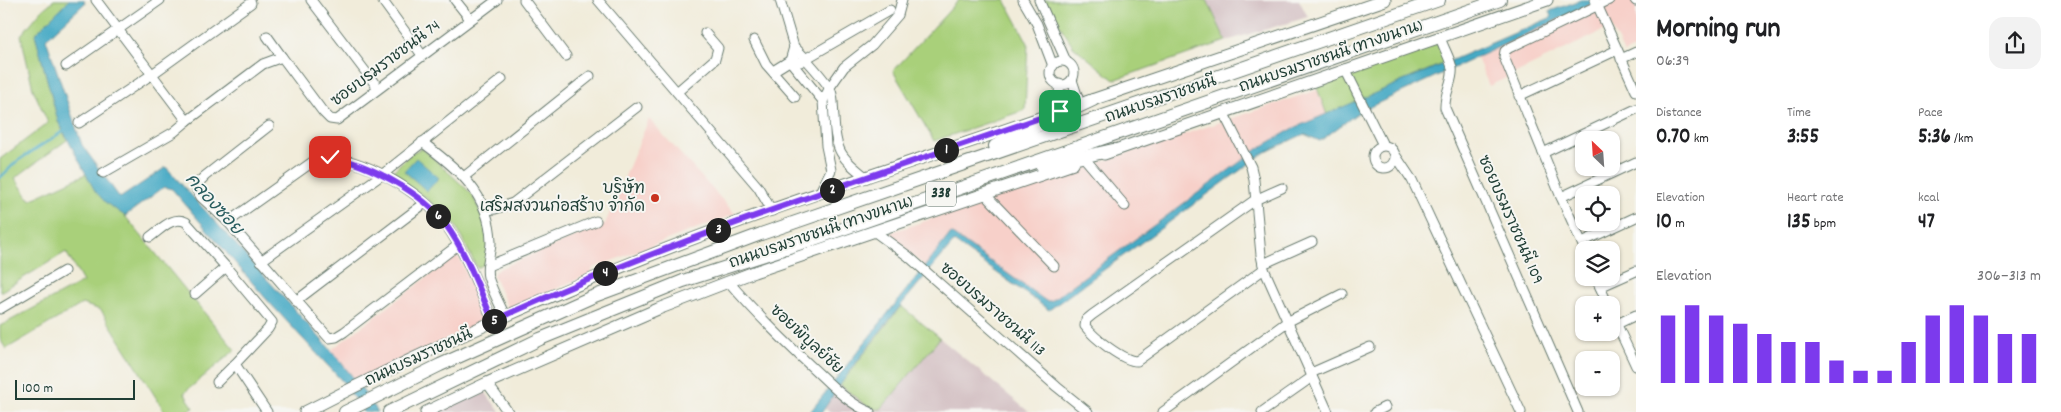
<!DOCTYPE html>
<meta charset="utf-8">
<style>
body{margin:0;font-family:Dekko,"Playpen Sans Thai",sans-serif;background:#f2f2f2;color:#202124;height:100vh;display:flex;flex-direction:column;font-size:19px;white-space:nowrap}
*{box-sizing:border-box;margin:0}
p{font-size:16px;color:#757577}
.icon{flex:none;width:28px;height:28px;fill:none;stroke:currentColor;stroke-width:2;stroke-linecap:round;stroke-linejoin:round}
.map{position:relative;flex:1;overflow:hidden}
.drawer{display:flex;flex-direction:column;background:#fff;width:425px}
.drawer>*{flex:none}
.needle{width:32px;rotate:335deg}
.tools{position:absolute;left:1575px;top:131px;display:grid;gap:10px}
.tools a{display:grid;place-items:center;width:45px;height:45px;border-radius:10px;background:#fff;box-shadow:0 1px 4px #0004;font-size:25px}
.scale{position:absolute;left:15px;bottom:12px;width:120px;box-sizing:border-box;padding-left:5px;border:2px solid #1f3d34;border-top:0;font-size:14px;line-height:18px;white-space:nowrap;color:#1f3d34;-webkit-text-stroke:4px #f6f6f2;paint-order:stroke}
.pin{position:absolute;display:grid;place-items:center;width:42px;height:42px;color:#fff;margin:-21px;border-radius:10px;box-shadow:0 2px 8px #0006}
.km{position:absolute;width:25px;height:25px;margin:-12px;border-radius:50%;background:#222;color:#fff;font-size:14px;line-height:25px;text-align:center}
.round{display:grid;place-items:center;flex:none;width:52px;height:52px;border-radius:15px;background:#f2f2f2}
.head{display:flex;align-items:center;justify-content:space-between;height:85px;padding:0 20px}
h1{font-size:28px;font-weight:700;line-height:38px}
.stats{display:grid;grid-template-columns:repeat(3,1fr);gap:8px;height:85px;padding:5px 20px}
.stats div{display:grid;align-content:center}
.stats b{font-size:21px;font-weight:700}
.stats small{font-size:14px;font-weight:400}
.stats p{font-size:14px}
.chart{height:140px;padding:10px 20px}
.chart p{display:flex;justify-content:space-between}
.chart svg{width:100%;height:90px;margin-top:5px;stroke:#7c3aed;stroke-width:6}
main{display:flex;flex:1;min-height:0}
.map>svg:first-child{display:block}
.built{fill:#f7d0c9}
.industrial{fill:#d2bec1}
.green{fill:#a9d07a;stroke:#648657}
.water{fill:#44a9c4;stroke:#32737c}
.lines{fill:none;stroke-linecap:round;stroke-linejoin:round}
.stream{stroke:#44a9c4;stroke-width:2.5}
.minor-casing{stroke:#687a6e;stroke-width:11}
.major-casing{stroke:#687a6e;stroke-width:13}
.highway-casing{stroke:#687a6e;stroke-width:14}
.minor{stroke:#fff;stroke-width:9}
.major{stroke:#fff;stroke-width:11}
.highway{stroke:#fff;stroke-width:12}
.route-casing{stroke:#fff;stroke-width:10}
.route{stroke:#7c3aed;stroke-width:6}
.poi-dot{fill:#c8321e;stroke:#f6f6f2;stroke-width:2}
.labels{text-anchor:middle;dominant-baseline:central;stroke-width:4;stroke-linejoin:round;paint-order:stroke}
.shield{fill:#f6f6f2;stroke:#60746d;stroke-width:1}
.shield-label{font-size:15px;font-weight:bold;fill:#1f3d34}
.street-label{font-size:16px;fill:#1f3d34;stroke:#f6f6f2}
.poi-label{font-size:16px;fill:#1f3d34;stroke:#f6f6f2;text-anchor:end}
.water-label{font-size:18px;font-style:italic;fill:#2a5d5f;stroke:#f6f6f2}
</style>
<main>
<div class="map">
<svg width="1636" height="412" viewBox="0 0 1636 412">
<rect width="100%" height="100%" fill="#f6f6f2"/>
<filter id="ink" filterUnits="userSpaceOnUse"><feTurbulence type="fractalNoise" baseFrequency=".02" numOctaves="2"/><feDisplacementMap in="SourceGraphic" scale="10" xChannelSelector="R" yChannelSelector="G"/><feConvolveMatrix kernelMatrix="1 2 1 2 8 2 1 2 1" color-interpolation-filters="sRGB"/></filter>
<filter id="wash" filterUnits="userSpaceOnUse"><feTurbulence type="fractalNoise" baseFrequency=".0096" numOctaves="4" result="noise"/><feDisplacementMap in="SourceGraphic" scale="20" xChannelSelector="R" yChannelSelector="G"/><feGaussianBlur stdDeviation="1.12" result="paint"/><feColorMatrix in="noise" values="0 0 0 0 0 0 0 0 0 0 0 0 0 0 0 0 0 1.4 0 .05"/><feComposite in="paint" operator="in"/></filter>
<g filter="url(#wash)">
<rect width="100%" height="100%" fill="#f1ecda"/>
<!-- built -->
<g class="built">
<path d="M1600,0h36v47l-12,6 -13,-26 -122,59 -12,-28z"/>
<path d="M1317,90l10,25 -33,13 -35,20 -208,153h-5l-95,-68 -26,33 -39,-32z"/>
<path d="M649,119l86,95 -142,54 -2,5 -82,37 -16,-35 3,-5 109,-46z"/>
<path d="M455,256l5,3 26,61 -129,61 -26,-31z"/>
</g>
<!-- industrial -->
<g class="industrial">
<path d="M1207,0h92l9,17 -82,24z"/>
<path d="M901,306l128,106h-199l-6,-4z"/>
<path d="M483,389l17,23h-64z"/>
</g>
<!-- green -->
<g class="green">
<path d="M54,0h15l-34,34 23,87 9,19 -52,38 15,22 56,-26c11,20 21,29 39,42l110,134 -51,43 10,15 -10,4h-19l-64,-102 -19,-6 -76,45 -6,-10v-13l83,-44 -17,-30 -66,40v-133l48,-36 -15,-34 -12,-54 21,-25z"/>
<path d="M959,0h46l23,43 -3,67 -91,31 -41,-70z"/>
<path d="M1044,0h163l19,41 -112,39 -41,-34z"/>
<path d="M1438,43l8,19 -119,53 -11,-30z"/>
<path d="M422,148l50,46 13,29 4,39 -12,6 -21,-42 -30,-28 -37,-23 22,-22z"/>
<path d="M901,306l39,32 -59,71h-8l-6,-3 -27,-21z"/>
</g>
<!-- water -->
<g class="water">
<path d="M69,0h15l1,3 -39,36 36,106 38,53 46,-31 165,183 25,31 22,31h-15l-20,-30 -76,-82 -95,-111 -8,-2 -39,29 -19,-13 -11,-12 -37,-70 -23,-87z"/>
<path d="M1581,0h19l-241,112 -39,29 -16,-7 -40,19 -215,157 -95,-68c-46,54 -94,111 -132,170h-12l141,-179 95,68h5l208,-153 35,-20 258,-111 -2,-6z"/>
<path d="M416,158l23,20 -12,13 -23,-20z"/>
</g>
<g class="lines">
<!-- stream -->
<path class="stream" d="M0,178l16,-16 49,-32"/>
</g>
</g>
<g filter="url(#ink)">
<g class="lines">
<!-- minor casing -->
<g class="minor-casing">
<g id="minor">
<path d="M96,0l91,121 76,-57 19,-7 41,55 7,7 7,1 160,-120"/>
<path d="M311,0l67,88"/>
<path d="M382,0l40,55"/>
<path d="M455,0l15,19"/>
<path d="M524,0l42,56"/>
<path d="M598,0l160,187 14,24"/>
<path d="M780,0l14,47 -4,14 33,40"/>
<path d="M1023,0l14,24 16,42"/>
<path d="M1039,0l27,61"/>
<path d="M1595,0l41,91"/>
<path d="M1635,0l1,1"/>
<path d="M267,36l15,21"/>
<path d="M1440,37c3,10 10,21 12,31 2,12 -8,25 -7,40l133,304"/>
<path d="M754,40l12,24 29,33"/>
<path d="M794,47c7,6 34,36 37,44 3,8 2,18 3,26 1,34 7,41 33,61"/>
<path d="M1621,59l15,-7"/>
<circle cx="1062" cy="73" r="12"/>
<path d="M800,62l90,-52"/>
<path d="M66,66l94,-66"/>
<path d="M1345,69l38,76"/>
<path d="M773,71l21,-13"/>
<path d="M1072,80l8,24"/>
<path d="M1059,84l1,27"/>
<path d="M677,92l38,-33 3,-11 -13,-15"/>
<path d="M1519,96l98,-46"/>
<path d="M1223,112l28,55 3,13 7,75 3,14 64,143"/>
<path d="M79,123l72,-48 100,-72"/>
<path d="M269,126l-64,50 -7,7 -1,7 4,7 27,25 101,116 7,-1 8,-5 114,-87"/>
<path d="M422,142c35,26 68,52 69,100 0,11 -6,24 -3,35 4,13 11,26 17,39"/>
<circle cx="1384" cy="157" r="11"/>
<path d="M1543,153l93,-44"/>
<path d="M1396,156l16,24 109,232"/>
<path d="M1086,160l39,46"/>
<path d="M103,173l71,-41 13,-11"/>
<path d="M465,176l125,-100"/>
<path d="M819,194l12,-24 -5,-24 -3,-45 7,-14 14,-20 28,-22 26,-30 4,-15"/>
<path d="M985,194l69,72"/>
<path d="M1561,197l75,-35"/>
<path d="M486,210l9,-1 18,-6 124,-96"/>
<path d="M228,222l90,-64c39,-5 106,35 128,67 20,28 33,64 47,96"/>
<path d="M875,232l33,24 149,131 31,25"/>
<path d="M150,237c10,-7 23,-22 36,-15l40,45 46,55 -4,7 -33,35 32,48"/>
<path d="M1582,242l54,-25"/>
<path d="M1585,250l-24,-53 -57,-140 1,-6 4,-3 100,-48"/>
<path d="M261,261l122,-87 119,-95"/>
<path d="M1263,264l49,-22"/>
<path d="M488,266l108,-45"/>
<path d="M1264,269l-127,92c-14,0 -43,-23 -52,-35l1,-6 6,-5 163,-115 27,-12"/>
<path d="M1596,278l12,27"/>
<path d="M729,282c27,32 56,60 86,88 16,15 34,34 55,42"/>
<path d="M1600,287l36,-16"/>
<path d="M195,294l31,-27"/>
<path d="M296,301l129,-98"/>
<path d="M0,309l64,-38"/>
<path d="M1611,312l25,54"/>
<path d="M1617,324l19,-9"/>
<path d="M1311,373l59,-26"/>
<path d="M217,382l18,-18"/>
<path d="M487,383l21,29"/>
<path d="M1163,412l124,-90 55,-28"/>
<path d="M1262,412l50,-35"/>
<path d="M1375,412l10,-5"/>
</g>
</g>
<!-- major casing -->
<g class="major-casing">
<g id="major">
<path d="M1086,102l299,-102"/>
<path d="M1104,154l443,-154"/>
<path d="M305,412c116,-60 235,-113 356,-161 130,-51 264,-93 396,-139"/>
<path d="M426,412l61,-29 171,-74 96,-37 319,-108"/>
</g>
</g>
<!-- highway casing -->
<g class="highway-casing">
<g id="highway">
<path d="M995,146l98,-46"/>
<path d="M1042,166l71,-16"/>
<path d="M345,412l95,-47 152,-68 169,-63 678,-234"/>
<path d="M389,412l151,-73 143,-58 131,-42 686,-239"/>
</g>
</g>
<!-- minor -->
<use href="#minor" class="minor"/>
<!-- major -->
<use href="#major" class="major"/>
<!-- highway -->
<use href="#highway" class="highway"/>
</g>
</g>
<g class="lines" filter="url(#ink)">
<!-- route casing -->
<g class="route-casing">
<path id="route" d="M330,157c37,6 94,36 116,68 21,29 33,64 47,96 183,-84 377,-144 567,-210"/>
</g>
<!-- route -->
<use href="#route" class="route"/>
</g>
<!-- markers -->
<circle class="poi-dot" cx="655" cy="198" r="5"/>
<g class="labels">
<!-- shield labels -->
<rect class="shield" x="926" y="181.5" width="30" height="25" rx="4"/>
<g class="shield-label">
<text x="941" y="194">338</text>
</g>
<!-- street labels -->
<g class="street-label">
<text transform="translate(1331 57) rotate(-19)">ถนนบรมราชชนนี (ทางขนาน)</text>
<text transform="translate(386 64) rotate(-37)">ซอยบรมราชชนนี 74</text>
<text transform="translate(1161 100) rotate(-19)">ถนนบรมราชชนนี</text>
<text transform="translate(1510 220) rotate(66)">ซอยบรมราชชนนี 109</text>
<text transform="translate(821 233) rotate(-19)">ถนนบรมราชชนนี (ทางขนาน)</text>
<text transform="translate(992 310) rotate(41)">ซอยบรมราชชนนี 113</text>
<text transform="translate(806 340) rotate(43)">ซอยพิบูลย์ชัย</text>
<text transform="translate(419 358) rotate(-25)">ถนนบรมราชชนนี</text>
</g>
<!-- poi labels -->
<g class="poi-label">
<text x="645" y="189">บริษัท<tspan x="645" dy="18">เสริมสงวนก่อสร้าง จำกัด</tspan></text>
</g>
<!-- water labels -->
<g class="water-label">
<text transform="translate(213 205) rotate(48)">คลองซอย</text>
</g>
</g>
</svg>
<div class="tools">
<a><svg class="needle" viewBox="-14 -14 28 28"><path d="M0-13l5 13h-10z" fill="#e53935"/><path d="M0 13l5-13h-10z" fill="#757577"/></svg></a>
<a><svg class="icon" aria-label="locate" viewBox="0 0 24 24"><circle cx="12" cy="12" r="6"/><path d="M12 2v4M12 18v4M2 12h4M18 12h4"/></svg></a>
<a><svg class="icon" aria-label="layers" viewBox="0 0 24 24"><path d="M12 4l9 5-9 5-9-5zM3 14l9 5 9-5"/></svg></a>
<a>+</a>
<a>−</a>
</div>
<div class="scale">100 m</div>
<div class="pin" style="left:1060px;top:111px;background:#1e9e55"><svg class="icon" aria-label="arrive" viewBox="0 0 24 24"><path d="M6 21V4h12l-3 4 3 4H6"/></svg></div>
<div class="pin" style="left:330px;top:157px;background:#d93025"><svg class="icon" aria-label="check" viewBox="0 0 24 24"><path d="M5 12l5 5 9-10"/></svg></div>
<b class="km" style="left:946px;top:150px">1</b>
<b class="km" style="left:832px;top:190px">2</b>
<b class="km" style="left:718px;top:230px">3</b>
<b class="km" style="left:605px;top:273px">4</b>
<b class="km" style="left:494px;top:321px">5</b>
<b class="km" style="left:438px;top:216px">6</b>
</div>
<section class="drawer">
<div class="head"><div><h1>Morning run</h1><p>06:39</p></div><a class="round"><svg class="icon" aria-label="share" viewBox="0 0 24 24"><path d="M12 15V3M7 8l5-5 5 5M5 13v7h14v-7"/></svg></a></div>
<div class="stats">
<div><p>Distance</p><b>0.70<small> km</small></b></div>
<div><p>Time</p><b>3:55</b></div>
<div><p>Pace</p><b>5:36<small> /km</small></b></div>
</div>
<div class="stats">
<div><p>Elevation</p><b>10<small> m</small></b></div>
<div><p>Heart rate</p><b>135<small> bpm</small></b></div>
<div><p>kcal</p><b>47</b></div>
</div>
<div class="chart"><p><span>Elevation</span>306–313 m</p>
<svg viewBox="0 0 160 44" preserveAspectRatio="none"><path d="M5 44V11M15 44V6M25 44V11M35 44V15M45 44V20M55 44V24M65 44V24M75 44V33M85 44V38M95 44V38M105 44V24M115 44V11M125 44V6M135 44V11M145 44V20M155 44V20"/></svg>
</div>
</section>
</main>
